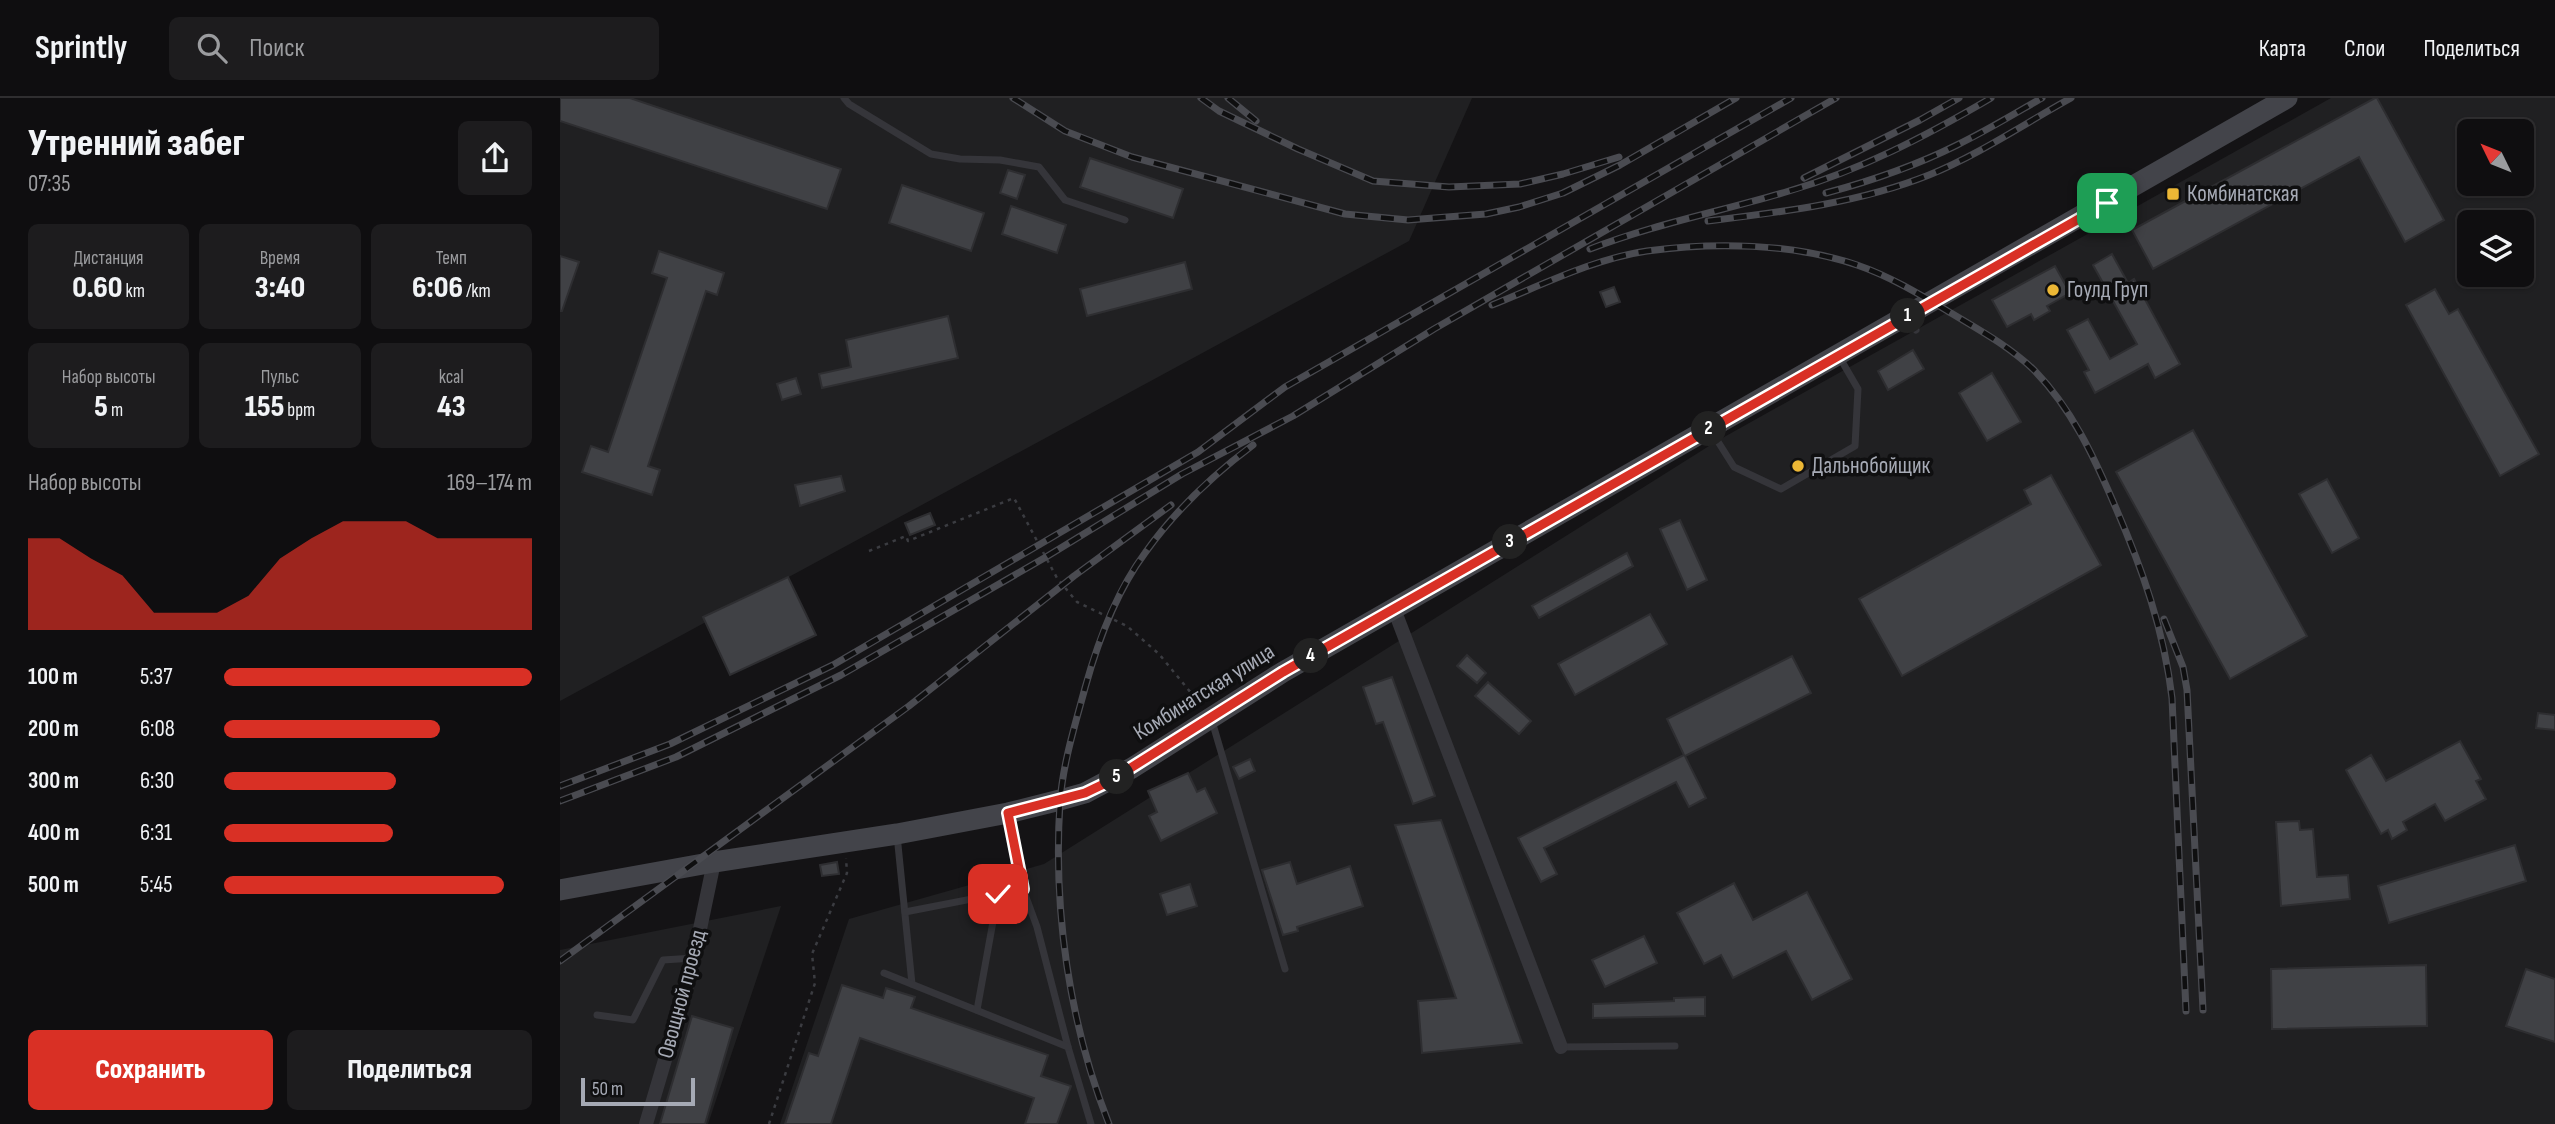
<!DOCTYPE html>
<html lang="ru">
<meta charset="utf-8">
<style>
body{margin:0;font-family:"Sofia Sans Condensed",sans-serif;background:#1d1c1e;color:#f1f3f6;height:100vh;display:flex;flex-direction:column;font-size:26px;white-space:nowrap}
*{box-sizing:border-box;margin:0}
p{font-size:23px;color:#9b9c9f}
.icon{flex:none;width:38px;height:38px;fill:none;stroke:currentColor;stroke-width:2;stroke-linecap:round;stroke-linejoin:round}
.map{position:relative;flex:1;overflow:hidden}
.drawer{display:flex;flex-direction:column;background:#0f0e10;width:560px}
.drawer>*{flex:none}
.needle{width:46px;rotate:313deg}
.buttons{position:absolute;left:1897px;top:21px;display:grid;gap:14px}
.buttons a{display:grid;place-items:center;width:77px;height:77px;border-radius:10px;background:#0f0e10;box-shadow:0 2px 5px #0004,0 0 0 2px #2f2e30;font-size:35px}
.scale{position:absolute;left:21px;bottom:18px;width:114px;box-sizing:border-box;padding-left:7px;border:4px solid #a6aab5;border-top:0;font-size:19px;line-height:24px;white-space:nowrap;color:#a6aab5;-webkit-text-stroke:5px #0f0f10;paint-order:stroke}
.pin{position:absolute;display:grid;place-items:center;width:60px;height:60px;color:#fff;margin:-30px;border-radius:14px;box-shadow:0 4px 10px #0006}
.km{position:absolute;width:35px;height:35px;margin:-18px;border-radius:50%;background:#222;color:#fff;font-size:19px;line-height:35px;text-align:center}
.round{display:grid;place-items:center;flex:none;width:74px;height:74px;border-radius:10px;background:#1d1c1e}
.head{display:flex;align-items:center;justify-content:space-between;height:119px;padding:0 28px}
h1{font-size:38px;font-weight:800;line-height:52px}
.metrics{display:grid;grid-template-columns:repeat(3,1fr);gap:10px;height:119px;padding:7px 28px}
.metrics div{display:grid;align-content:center;border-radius:10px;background:#1d1c1e;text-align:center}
.metrics b{font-size:30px;font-weight:800}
.metrics small{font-size:19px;font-weight:400}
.metrics p{font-size:19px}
.chart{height:196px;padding:14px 28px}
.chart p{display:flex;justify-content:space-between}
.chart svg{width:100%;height:126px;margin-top:7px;fill:#d93025;opacity:.7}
.button{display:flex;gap:14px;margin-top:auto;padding:14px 28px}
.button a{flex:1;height:80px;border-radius:10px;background:#d93025;color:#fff;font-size:28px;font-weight:800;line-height:80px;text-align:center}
.button a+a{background:#1d1c1e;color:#f1f3f6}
ul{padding:0 28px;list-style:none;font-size:23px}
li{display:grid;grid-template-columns:112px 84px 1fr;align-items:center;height:52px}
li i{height:18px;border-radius:9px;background:#d93025}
header{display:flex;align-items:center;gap:42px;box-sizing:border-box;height:98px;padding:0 35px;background:#0f0e10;border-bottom:2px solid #2f2e30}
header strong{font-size:33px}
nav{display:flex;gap:38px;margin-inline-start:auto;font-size:24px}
.search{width:490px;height:63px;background:#1d1c1e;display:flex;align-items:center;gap:18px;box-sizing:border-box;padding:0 24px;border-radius:10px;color:#9b9c9f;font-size:26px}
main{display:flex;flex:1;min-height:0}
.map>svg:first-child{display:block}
.built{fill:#202022;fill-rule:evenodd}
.building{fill:#404145;stroke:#2e2e31;stroke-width:2}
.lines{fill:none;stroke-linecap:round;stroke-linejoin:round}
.path{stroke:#3b3c41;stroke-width:2.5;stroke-dasharray:3.5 5;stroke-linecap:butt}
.service{stroke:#35353a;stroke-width:7}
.minor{stroke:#35353a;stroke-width:14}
.secondary{stroke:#43444a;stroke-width:21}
.rail-casing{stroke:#4a4b51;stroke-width:7}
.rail{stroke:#0f0f10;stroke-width:4.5;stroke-dasharray:13;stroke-linecap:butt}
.route-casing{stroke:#fff;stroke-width:14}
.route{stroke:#d93025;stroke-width:9}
.poi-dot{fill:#ecb735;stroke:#0f0f10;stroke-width:2.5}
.labels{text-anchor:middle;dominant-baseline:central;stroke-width:7;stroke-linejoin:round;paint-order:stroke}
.poi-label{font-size:23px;fill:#a6aab5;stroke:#0f0f10;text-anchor:start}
.street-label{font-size:23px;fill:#a6aab5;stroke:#0f0f10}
</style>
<header>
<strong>Sprintly</strong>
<div class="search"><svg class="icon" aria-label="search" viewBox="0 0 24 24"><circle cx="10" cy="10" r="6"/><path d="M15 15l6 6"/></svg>Поиск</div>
<nav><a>Карта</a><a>Слои</a><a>Поделиться</a></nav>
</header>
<main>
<section class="drawer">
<div class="head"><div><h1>Утренний забег</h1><p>07:35</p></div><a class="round"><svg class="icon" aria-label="share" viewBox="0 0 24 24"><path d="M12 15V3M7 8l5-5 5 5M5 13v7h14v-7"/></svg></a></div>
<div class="metrics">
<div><p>Дистанция</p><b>0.60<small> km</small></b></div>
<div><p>Время</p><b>3:40</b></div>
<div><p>Темп</p><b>6:06<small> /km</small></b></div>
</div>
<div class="metrics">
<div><p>Набор высоты</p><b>5<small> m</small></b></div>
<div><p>Пульс</p><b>155<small> bpm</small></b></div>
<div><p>kcal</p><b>43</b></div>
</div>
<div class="chart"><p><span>Набор высоты</span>169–174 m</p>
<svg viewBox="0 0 160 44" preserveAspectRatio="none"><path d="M0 44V12L10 12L20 19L30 25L40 38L50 38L60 38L70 32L80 19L90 12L100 6L110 6L120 6L130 12L140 12L150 12L160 12V44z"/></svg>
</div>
<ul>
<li><b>100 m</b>5:37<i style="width:100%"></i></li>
<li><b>200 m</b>6:08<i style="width:70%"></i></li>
<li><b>300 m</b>6:30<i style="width:56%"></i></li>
<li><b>400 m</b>6:31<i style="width:55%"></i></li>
<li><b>500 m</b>5:45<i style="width:91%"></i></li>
</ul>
<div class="button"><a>Сохранить</a><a>Поделиться</a></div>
</section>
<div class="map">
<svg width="1995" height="1026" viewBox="0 0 1995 1026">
<rect width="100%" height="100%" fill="#141315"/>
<!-- built -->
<g class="built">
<path d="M0,0h912l-63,143 -849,460z"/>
<path d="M1771,0h224v1026h-1775l69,-205 195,-55 673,-423zM1909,33h53v53h-53zM1909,124h53v53h-53z"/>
<path d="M221,808l-73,218h-148v-174z"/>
</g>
<!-- building -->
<g class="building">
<path d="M0,0h70l211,71 -14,40 -267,-88z"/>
<path d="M1815,0h2l67,122 -39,22 -46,-85 -206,112 -21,-39z"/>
<path d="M530,60l93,31 -10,29 -93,-31z"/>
<path d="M448,72l17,5 -8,24 -17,-6z"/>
<path d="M342,87l82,28 -13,38 -82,-28z"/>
<path d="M451,108l55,19 -9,28 -55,-19z"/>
<path d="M99,153l65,22 -7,22 -11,-4 -58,175 12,4 -8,25 -70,-23 9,-26 17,6 59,-174 -15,-5z"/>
<path d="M1552,156l16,29 6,-4 46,85 -25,14 -7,-14 -53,29 -11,-21 5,-2 -22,-40 21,-11 22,40 27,-15 -44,-79z"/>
<path d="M0,158l19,6 -17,49h-2z"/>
<path d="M625,164l7,27 -105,27 -7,-27z"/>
<path d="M1495,168l15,27 -23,13 3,5 -16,9 -3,-6 -24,13 -15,-27z"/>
<path d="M1054,189l6,15 -14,5 -6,-15z"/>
<path d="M1875,191l14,25 9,-5 81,145 -39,22 -94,-171z"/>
<path d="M388,218l10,42 -136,30 -3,-14 32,-7 -5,-27z"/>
<path d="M1353,252l11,19 -36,21 -10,-19z"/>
<path d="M1432,275l29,49 -34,19 -28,-48z"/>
<path d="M236,280l5,16 -19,6 -5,-16z"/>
<path d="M1633,332l114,206 -77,43 -114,-207z"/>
<path d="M1491,377l50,90 -199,111 -43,-77 172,-95 -7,-14z"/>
<path d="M281,378l4,15 -45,15 -5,-21z"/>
<path d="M1767,381l32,59 -27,15 -33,-59z"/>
<path d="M370,415l5,12 -25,10 -5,-12z"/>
<path d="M1120,422l27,60 -20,10 -27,-61z"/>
<path d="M1067,455l6,13 -94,52 -7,-12z"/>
<path d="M228,479l28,58 -86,40 -27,-58z"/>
<path d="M1090,516l17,30 -92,51 -17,-31z"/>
<path d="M907,557l19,18 -9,10 -20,-17z"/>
<path d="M1232,558l19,37 -126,63 21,42 -17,9 -13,-25 -132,66 13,26 -16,8 -23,-44 166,-83 -17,-36z"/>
<path d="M832,579l43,119 -22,8 -30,-82 -7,2 -13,-37z"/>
<path d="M928,584l43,39 -12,13 -44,-38z"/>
<path d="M1978,615l17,2v15l-19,-2z"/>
<path d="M1900,643l21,38 -5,2 10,18 -41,22 -10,-17 -32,18 4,8 -15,9 -4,-9 -7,4 -35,-64 25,-15 15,26z"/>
<path d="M690,661l5,12 -16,8 -6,-12z"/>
<path d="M628,675l9,19 8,-4 12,25 -56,28 -12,-25 8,-4 -9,-21z"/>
<path d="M881,722l23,64 58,159 -100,10 -4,-52 38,-3 -61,-173z"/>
<path d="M1739,723l1,9 13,-1 4,48 31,-2 2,24 -69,7 -5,-84z"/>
<path d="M1955,747l11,36 -137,42 -11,-37z"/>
<path d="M277,764l2,12 -17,2 -2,-11z"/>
<path d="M730,764l7,22 53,-18 13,40 -66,21 1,4 -15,4 -21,-65z"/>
<path d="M1174,785l19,37 54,-28 45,87 -40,21 -26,-49 -53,27 -12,-23 -17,9 -27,-51z"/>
<path d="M630,786l7,22 -30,9 -7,-21z"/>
<path d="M1084,838l13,27 -52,24 -13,-27z"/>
<path d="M1866,867l1,61 -155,3 -1,-60z"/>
<path d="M1966,871l29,10v63l-49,-16z"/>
<path d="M282,887l41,13 3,-10 29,9 -4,11 137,47 -7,21 30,10 -14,38h-32l9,-26 -174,-60 -29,86h-46l24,-71 9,3z"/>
<path d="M1145,899v19l-112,2v-14l81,-3v-3z"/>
<path d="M132,918l41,12 -28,96h-45z"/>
</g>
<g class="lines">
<!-- path -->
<g class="path">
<path d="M309,453l37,-15 2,5 106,-43 43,80 20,24 50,24 32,28 42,51"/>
<path d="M209,1026l46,-141 -3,-29 35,-81 -1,-15"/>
</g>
<!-- service -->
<g class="service">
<path d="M284,0l5,6 82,50 29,5 40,1 39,7 26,33 60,20"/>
<path d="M1348,219l8,13"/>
<path d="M1150,331l24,38 47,22 74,-43 3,-57 -18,-31"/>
<path d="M652,623l73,248"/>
<path d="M448,716l15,75 14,38 31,120 23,77"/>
<path d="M337,737l15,149"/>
<path d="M345,814l118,-23"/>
<path d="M324,875l184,74"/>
<path d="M417,912l21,-116"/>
<path d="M37,917l36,5 30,-60 31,-2"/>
<path d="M1001,949l114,-1"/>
</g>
<!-- minor -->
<g class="minor">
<path d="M834,511l167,438"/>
<path d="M86,1026l45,-152 23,-110"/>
</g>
<!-- secondary -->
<path class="secondary" d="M0,792l154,-28 183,-28 111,-21 52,-13 25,-7 47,-25 151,-96 1004,-574"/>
<!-- rail casing -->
<g class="rail-casing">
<g id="rail">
<path d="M453,0l52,33 67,26 213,57 63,6 78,-6 33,-7 44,-14 57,-28 116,-67"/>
<path d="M641,0l18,13 79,38 75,32 76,6 71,-3 43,-10 56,-17"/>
<path d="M668,0l28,23"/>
<path d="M1244,80l116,-58 39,-22"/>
<path d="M1266,95c45,-12 89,-27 131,-48 29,-14 57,-31 85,-47"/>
<path d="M1148,123c74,-9 151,-18 221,-46 49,-20 95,-51 142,-77"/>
<path d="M1030,151c64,-25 133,-38 199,-58 72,-21 137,-55 202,-93"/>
<path d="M932,207c50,-20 101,-46 155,-54 67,-9 145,-8 210,14 35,12 67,32 99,51 27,16 55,32 78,54 38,39 60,87 81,136 27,62 49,124 57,192l14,313"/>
<path d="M1604,521l19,48 4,23 16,320"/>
<path d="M0,688l110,-42 163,-79 365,-213 87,-65 506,-289"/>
<path d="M0,703l116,-44 165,-82 205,-118 136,-83 111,-58 141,-87 402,-231"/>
<path d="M0,863l349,-255 165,-130 97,-71"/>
<path d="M549,1026c-40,-101 -56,-214 -49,-322 3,-39 15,-77 25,-114 13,-47 31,-96 60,-135 29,-41 68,-78 108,-108"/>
</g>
</g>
<!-- rail -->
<use href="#rail" class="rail"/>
</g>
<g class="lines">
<!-- route casing -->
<g class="route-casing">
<path id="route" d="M438,796l25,-5 -15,-76 77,-20 25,-12 173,-109 824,-469"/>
</g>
<!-- route -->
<use href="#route" class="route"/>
</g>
<!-- markers -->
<g class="poi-dot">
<rect x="1606" y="89" width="14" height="14" rx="3.5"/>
<circle cx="1493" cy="192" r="7"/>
<circle cx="1238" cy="368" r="7"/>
</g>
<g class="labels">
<!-- poi labels -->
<g class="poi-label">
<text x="1627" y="96">Комбинатская</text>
<text x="1507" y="192">Гоулд Груп</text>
<text x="1252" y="368">Дальнобойщик</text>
</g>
<!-- street labels -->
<g class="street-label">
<text transform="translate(644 594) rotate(-32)">Комбинатская улица</text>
<text transform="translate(122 896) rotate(-75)">Овощной проезд</text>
</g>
</g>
</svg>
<div class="buttons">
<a><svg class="needle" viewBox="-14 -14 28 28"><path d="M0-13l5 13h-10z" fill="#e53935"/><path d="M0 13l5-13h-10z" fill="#9b9c9f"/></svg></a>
<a><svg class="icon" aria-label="layers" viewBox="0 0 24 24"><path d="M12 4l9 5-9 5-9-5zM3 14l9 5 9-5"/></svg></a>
</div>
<div class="scale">50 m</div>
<div class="pin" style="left:1547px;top:105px;background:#1e9e55"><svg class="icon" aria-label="arrive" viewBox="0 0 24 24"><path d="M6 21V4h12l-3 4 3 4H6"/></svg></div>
<div class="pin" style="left:438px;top:796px;background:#d93025"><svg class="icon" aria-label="check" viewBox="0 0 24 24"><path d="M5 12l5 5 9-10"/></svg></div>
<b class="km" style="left:1348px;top:218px">1</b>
<b class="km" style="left:1149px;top:331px">2</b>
<b class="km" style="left:950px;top:444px">3</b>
<b class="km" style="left:751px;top:558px">4</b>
<b class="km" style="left:557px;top:679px">5</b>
</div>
</main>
